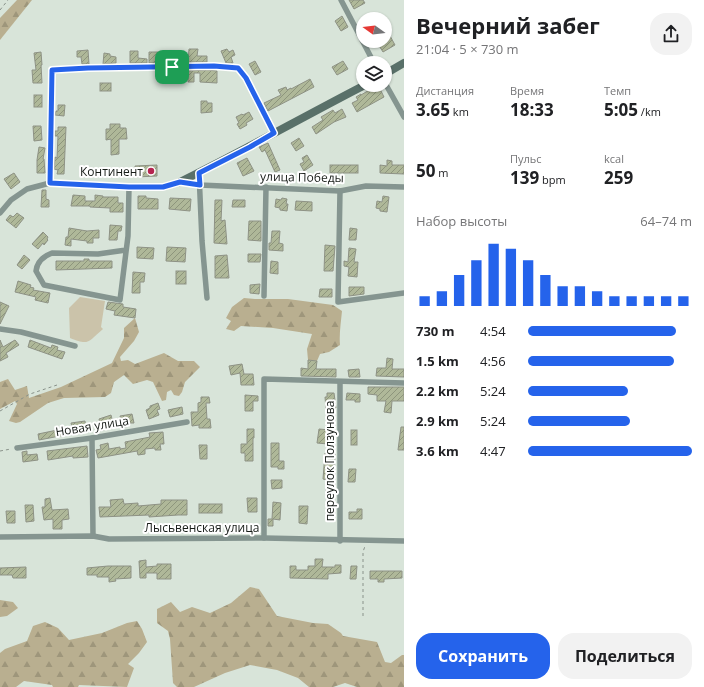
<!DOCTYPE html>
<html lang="ru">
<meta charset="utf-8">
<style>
body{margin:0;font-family:"Open Sans",sans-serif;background:#f2f2f2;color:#202124;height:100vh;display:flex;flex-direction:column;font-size:15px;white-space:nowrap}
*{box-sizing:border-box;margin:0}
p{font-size:13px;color:#757577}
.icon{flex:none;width:22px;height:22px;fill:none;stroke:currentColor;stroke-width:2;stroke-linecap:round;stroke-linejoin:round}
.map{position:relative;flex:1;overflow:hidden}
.sheet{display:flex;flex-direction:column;background:#fff;width:300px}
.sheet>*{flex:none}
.needle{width:26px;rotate:285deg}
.controls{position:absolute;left:356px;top:12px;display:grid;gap:8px}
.controls a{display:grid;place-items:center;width:36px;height:36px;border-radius:50%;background:#fff;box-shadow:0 1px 3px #0004;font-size:20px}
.pin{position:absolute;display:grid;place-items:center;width:34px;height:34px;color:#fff;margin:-17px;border-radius:8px;box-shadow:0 2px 6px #0006}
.round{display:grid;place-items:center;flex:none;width:42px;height:42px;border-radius:16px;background:#f2f2f2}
.head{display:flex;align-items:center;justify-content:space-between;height:68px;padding:0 12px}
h1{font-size:22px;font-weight:700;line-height:30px}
.figures{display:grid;grid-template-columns:repeat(3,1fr);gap:6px;height:68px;padding:4px 12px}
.figures div{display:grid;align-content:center}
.figures b{font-size:17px;font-weight:700}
.figures small{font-size:11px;font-weight:400}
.figures p{font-size:11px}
.chart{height:112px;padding:8px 12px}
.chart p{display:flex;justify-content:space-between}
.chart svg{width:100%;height:72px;margin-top:4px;stroke:#2563eb;stroke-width:6}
.action{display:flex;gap:8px;margin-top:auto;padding:8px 12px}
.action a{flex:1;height:46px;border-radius:16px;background:#2563eb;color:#fff;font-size:16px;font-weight:700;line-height:46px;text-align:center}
.action a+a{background:#f2f2f2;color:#202124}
ul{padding:0 12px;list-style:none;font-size:13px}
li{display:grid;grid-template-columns:64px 48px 1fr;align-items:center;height:30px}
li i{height:10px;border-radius:5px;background:#2563eb}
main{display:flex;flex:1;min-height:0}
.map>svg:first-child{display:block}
.grass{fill:#cbc3aa}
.forest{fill:url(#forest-firs)}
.building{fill:url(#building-hatch);stroke:#8e9285}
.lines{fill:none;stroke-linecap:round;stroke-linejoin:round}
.path{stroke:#89928a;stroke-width:1;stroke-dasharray:3 3;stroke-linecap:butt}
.street{stroke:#859590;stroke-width:5.5}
.secondary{stroke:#597069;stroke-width:8}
.route-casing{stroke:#fff;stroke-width:8}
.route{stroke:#2563eb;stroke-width:5}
.poi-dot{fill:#b5244f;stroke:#fff;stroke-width:1.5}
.labels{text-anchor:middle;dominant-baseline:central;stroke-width:4;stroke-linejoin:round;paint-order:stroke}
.poi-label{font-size:12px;fill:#171c18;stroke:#fff;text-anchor:end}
.street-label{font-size:12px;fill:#171c18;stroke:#fff}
</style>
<main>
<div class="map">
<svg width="404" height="687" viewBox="0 0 404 687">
<defs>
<pattern id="forest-firs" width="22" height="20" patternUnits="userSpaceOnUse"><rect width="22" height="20" fill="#b9af90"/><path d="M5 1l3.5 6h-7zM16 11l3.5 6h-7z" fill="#9e967b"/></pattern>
<pattern id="building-hatch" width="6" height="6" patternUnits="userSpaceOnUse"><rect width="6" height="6" fill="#afb899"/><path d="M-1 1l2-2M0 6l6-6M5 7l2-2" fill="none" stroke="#8d957c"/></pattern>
</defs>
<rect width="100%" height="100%" fill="#d8e4d9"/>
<!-- grass -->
<path class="grass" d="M80,297l25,4 -4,26 2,2c-15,13 -14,17 -33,9l-1,-30z"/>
<!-- forest -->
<g class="forest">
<path d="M17,0h15l-32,40v-22z"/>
<path d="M244,298l11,1h33l45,6 9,6c-1,11 -3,23 -2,34l-11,7 -9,2 -3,7 -9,-1 -1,-11 5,-15 -39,-6 -32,-2 -7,5 -8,-2 5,-8 -5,-3 6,-11z"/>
<path d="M135,318l4,14 -5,9 -14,16 1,4 7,-1 7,4 29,-11 14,8h16l6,6 -15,15 -3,10 -3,4 -5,-1 -3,-5 -4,2 -1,8 -4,1 -9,-19 -6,-2 -14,4 -9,-9 -10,7 -3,11 -6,4 -41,1 -16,5 -28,19 -4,1 -7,-2 8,-17 -2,-3 -15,8v-27l8,-3 7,11 12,-4 2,12 32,-11 51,-24 12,-25v-10z"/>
<path d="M250,587l9,2 18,27 36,7 15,1 13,9 2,3 34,6 8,20 6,1 11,-8h2v32h-47l-12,-4 -12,4h-24l-11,-9 -21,-8 -27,-5 -25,8 -31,14h-17l-4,-4 -3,-44 -2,-8 -11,-8v-14l14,-7 9,10 12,-5 18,6 21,-10z"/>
<path d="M0,600l13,2 5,6 -11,8 -7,1z"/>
<path d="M137,621l5,8 5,13 -8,11 -11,11 6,4 -7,19 -48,-2 -1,2h-25l-1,-2 -28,-4 -8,6h-16v-34l5,-4 22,-8 6,-15 12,-4 13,6 11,12 33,-7 25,-10z"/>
</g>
<!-- building -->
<g class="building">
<path d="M349,0h14l2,3 -11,6z"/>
<path d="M342,16l6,11 -7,4 -6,-10z"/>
<path d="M389,34l6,11 -12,7 -5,-8 7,-3v-5z"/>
<path d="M189,49h9l-1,7h10v6h-19z"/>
<path d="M227,49l2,3 4,-2 2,5 -4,2 2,6h-7l-5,-12z"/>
<path d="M88,50l1,14h-7l-1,-7h-4v-6z"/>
<path d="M130,51h8v7l9,1v4h-17z"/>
<path d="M41,52l1,13h-1l1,18h-9l-1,-13h4l-2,-17z"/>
<path d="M149,52h10v4l20,1v5l-30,1z"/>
<path d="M104,53l6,1v2l6,1v6l-13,1z"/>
<path d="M255,61l6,11 -6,3 -6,-11z"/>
<path d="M343,61l5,8 -11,6 -5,-8z"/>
<path d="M207,70l10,1v12l-17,-1v-9h-6v9h-6v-11z"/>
<path d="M162,72h12v8l-11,1z"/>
<path d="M310,79l4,8 -46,24 -4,-8 17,-8 -3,-5 8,-3 1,3 4,-2v1z"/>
<rect x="100" y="83" width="11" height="8"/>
<path d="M379,87l5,10 -27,15 -5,-9 6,-3 -2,-3 5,-3v1l10,-6 1,2z"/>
<rect x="34" y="95" width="8" height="12"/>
<path d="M201,101h6v2h5v9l-11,1z"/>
<path d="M58,105h7l-1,11 -9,-1 1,-4h2z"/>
<path d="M342,109l4,8 -12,5 -18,12 -4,-7 11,-7 -2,-3 12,-7 2,3z"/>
<path d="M249,112l4,7 -7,4 1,2 -7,4 -3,-5 2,-1 -3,-6 6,-3 1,1z"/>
<path d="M110,124h10v4h6l1,11h-8v15l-8,1v-16l-5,1v-11h4z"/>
<path d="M33,126h8l1,14 -8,1z"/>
<path d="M58,127h8l-2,47h-7l1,-4 -4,-1 1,-12 2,1 1,-22h-3v-5h3z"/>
<path d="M299,138l5,8 -8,5 -5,-8z"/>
<path d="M268,143l12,27 -5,2 -10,-22 -3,2 -3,-5z"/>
<path d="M39,147l6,1 -2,11h1l1,14h-8v-13z"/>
<path d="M307,155l6,10 -9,6 -4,-7 4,-2 -2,-4z"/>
<path d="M247,158l7,13 -11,5 -6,-13z"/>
<path d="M387,160l5,1v4h12v9l-24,-1v-8l7,1z"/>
<path d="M157,165v11l-22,1v-11z"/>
<rect x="330" y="165" width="28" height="8"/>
<path d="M14,173l6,9 -9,7 -7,-10z"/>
<path d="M42,190h4v9l3,1v7h-8z"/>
<path d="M73,195l12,1v5h10v-6l8,1v1h15v6h5v9h-13v-4l-20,-1v-1h-19z"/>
<path d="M138,196h8v2l12,1v10h-20z"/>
<path d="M383,196l6,1 -2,15 -7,-1v-2l-4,-1 1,-7 5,1z"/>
<path d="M170,198l21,1 -1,12 -21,-2z"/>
<path d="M282,198l5,1 -1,5h2l-1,7 -7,-1v-2l-5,-1 1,-8 5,1z"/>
<path d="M215,200h7l-1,21 4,-1 2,24 -13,-1z"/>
<path d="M233,200h12v7h-13z"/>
<path d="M296,201l16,1v9l-17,-1z"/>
<path d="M17,213l7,5 -8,10 -10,-8 4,-5 3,2z"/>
<path d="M249,221h12v20l-13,-1z"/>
<path d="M110,225l12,1 -1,5h-3l-1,9h-8z"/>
<path d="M69,228l18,3 12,-1v8h-6v5h-6v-2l-16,-2v7l-6,-1 1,-8h2z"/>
<path d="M350,228l7,1 -1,11h-7z"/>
<path d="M272,231h8l-1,12 4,1v7l-14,-1v-7h2z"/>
<path d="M43,232l5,5 -1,2 1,1 -4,5 -1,-2 -5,6 -6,-5z"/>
<path d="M325,245l10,1 -2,25h-9z"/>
<path d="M137,247l17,1 -1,11 -16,-1z"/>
<path d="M167,247l19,1 -1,14 -19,-1z"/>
<path d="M349,248l7,1 -2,13h4l-1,15 -9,-1 1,-9 -5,-1v-5l4,1z"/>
<path d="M248,254h13l-1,8h-12z"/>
<path d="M24,255l6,5 -8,9 -5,-4z"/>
<path d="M227,255l2,23h-14v-22z"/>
<path d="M84,259h5v2h23v7l-56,2v-9h28z"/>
<path d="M271,261l7,1v12l-8,-1z"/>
<rect x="176" y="271" width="10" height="13"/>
<path d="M133,272l12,1 -1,9h-4v11h-8z"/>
<path d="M18,281l13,4 -1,2 4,1 -1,2 17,3 -2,10 -13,-3 1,-3 -21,-5z"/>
<path d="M260,284l-1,10 -9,-1v-8z"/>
<path d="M349,287h15v7l-15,2z"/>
<path d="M320,289h12v8h-13z"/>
<path d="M0,302l9,4 -9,18z"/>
<path d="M108,302l15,2v3l13,2 -1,9 -21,-3 1,-4 -9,-2z"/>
<path d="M0,340l3,7 12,-7 4,5 -13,8 2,4 -8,4z"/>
<path d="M30,340l21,8 1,-3 6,2 -1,3 8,2 -3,7 -34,-12z"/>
<path d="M387,358l6,1 -1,10h12v8l-28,-1 1,-8h9z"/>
<path d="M308,360l9,1 -1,8h20v8l-35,-1v-8l7,1z"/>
<path d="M242,364l2,10h9l1,11h-13l-1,-12 -9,2 -2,-9z"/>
<path d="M359,369l1,8h-11l-1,-7z"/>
<path d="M368,387h36v14h-12l-1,12 -7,-1 2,-11h-9v-6l-9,-1z"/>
<path d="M327,393h7l2,15 -10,1 -1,-12h2z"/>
<path d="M347,393l13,1v8h-5v-2h-9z"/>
<path d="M245,395l13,1v5h-5v10h-8z"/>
<path d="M201,397h8l1,6h-4l1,16h3l1,9h-12v-3l-7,1 -1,-14h7v-9l3,-1z"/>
<path d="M158,403l2,6 -3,1 2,5 -10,4 -3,-9 4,-2v-2z"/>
<path d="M182,407l1,7 -13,3 -2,-7z"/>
<path d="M132,414l2,9h-5v3l-7,2 -2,-12z"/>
<path d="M111,415l3,12 -15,4 -2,-7 3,-1 -1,-4z"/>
<path d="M85,421l1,10 -47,9 -1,-6 34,-7 -1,-4z"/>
<path d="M401,427h3v23h-6z"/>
<path d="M247,429h7v9h-1v23h-8v-8h-4v-9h6z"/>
<path d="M319,429l11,1 -2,14 -11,-1z"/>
<rect x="351" y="430" width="6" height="15"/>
<path d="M163,432l1,12h-4l1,6h-6v-2l-10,1v5l-7,1 -1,-4 -39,7 -2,-8 5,-1 -1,-4 8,-2 1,6 11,-2v2l6,-1 -1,-6 25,-5 -1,-4z"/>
<path d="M271,443h8v18h5v8h-6v-2h-7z"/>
<path d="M199,445h8v14h-7z"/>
<path d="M87,446l1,11 -15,1v-2l-25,4 -1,-9z"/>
<path d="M27,451v4l10,-1 1,6 -15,2 -1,-10z"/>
<path d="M325,453l10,1 -2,38h-7l1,-12 -4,-1z"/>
<path d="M349,469h7l-1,13h-7z"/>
<path d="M271,480h11v8l-10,1z"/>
<path d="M50,498l2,12 16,-1 1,10 -7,1v9h-9v-10l-9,1 -2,-13h3v-8z"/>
<path d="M247,498h10v14h-9z"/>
<path d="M123,499l1,5 14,-1v3l23,-2v-4h26v15h-9l-29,2v-2l-49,2 -1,-10h12l-1,-7z"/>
<path d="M273,502l8,1 -1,17 -7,-1v7h-5v-7h4z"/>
<rect x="199" y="504" width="23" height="9"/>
<path d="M25,505h8l1,16 -8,1z"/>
<path d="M299,506h9l-1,18 -8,-1z"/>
<path d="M357,509h5v10h-13v-7h8z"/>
<path d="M6,511h9v12h-8z"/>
<path d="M315,559h8l-1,8h13v-2h6v8l-13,1v5l-38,-1v-12h6v4h12v-4h7z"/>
<path d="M146,560v7l11,-1v-2h14v15h-14v-6h-11v5h-6l-1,-17z"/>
<path d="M108,566h23v12l-16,1 1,2 -7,1v-5h-12v-2h-10v-7z"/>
<path d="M351,566h6l-1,13h-6z"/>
<path d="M26,567v11h-13l-1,-3h-12v-7z"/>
<path d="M370,571h32v7l-18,1v3h-6v-3h-8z"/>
</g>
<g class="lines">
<!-- path -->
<g class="path">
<path d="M0,10l8,-10"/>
<path d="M0,411l30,-17 27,-9"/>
<path d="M0,451l11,-2"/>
<path d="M363,616v-64l2,-6"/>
</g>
<!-- street -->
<g class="street">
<path d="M341,0l33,63"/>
<path d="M385,83l19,34"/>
<path d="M199,173l3,68 5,57"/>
<path d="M50,183l2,-112 36,-3 126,-2 24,2 8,10 28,55"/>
<path d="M340,191l-2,111 66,-9"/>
<path d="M0,213l11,-13 16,-11 23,-6 79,4h34l17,-5 20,3 140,6 26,-5 38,1"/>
<path d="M126,250l-28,4 -46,-1c-8,3 -15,9 -16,18l8,14 76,15 8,-64 1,-49"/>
<path d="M264,296l2,-109"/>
<path d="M0,329l21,3 54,14"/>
<path d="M92,438l1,98"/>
<path d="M17,448l75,-10 95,-16"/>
<path d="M0,537l93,-1 16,3 155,-1 140,3"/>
<path d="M264,538v-159l140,4"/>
<path d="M340,541v-159"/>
</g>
<!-- secondary -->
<g class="secondary">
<path d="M385,74l19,-11"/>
<path d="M180,182c63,-31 123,-65 185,-97"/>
</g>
</g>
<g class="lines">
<!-- route casing -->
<g class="route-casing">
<path id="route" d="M214,66l24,2 8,10 28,55 -24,14 -51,26 1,12 -20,-3 -17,5h-34l-79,-4 2,-113 36,-2z"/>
</g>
<!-- route -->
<use href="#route" class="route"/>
</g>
<!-- markers -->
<circle class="poi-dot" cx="151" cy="171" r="4"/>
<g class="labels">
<!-- poi labels -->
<g class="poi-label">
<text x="143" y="171">Континент</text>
</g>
<!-- street labels -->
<g class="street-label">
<text transform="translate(302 177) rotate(1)">улица Победы</text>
<text transform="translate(92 426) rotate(-9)">Новая улица</text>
<text transform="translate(329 461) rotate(-90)">переулок Ползунова</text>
<text x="202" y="527">Лысьвенская улица</text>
</g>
</g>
</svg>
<div class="controls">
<a><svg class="needle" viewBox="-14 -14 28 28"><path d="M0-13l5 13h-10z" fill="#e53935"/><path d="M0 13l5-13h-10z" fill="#757577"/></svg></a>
<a><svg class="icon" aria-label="layers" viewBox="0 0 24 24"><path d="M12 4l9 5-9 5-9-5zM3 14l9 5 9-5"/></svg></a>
</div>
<div class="pin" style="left:172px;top:67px;background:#1e9e55"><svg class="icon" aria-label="arrive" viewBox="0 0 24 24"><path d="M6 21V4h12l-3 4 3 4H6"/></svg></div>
</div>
<section class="sheet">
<div class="head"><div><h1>Вечерний забег</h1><p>21:04 · 5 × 730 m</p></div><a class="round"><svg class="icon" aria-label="share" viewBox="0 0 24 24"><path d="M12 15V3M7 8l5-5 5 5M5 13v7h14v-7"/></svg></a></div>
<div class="figures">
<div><p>Дистанция</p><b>3.65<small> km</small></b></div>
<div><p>Время</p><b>18:33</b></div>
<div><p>Темп</p><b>5:05<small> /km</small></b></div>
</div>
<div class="figures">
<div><b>50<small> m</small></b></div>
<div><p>Пульс</p><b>139<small> bpm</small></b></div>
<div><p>kcal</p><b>259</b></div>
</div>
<div class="chart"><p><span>Набор высоты</span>64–74 m</p>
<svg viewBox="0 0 160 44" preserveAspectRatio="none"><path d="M5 44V38M15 44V35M25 44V25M35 44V16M45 44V6M55 44V9M65 44V16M75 44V25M85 44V32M95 44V32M105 44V35M115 44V38M125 44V38M135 44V38M145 44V38M155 44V38"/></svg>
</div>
<ul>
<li><b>730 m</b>4:54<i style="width:90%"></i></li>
<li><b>1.5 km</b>4:56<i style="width:89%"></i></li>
<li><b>2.2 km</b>5:24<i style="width:61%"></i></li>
<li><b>2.9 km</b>5:24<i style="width:62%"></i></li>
<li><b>3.6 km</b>4:47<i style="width:100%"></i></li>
</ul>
<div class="action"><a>Сохранить</a><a>Поделиться</a></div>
</section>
</main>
